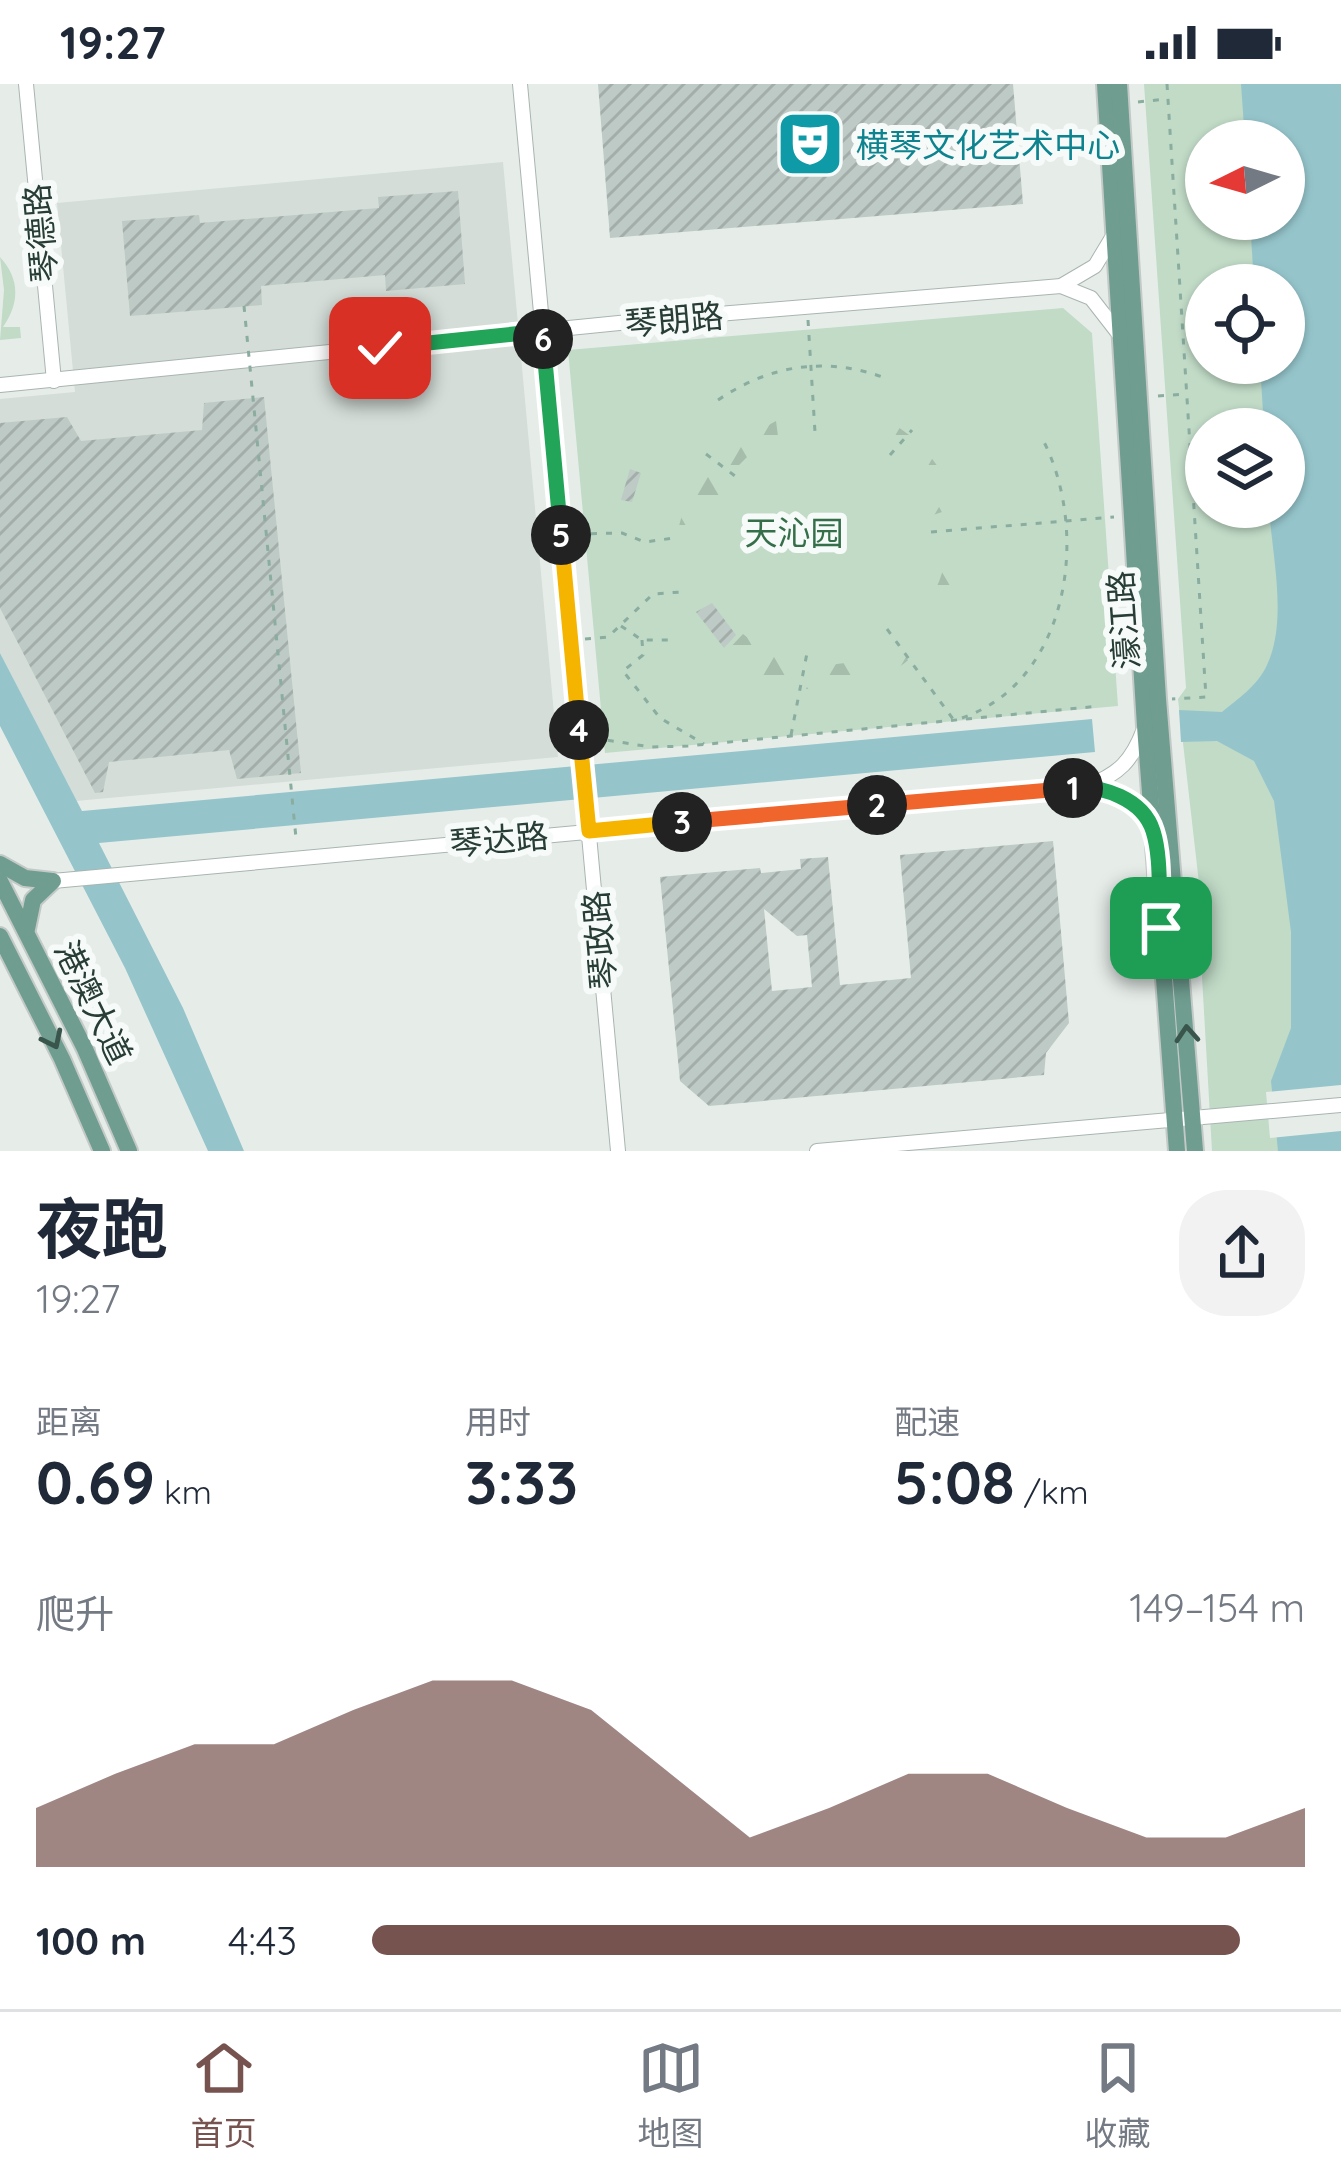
<!DOCTYPE html>
<html lang="zh">
<meta charset="utf-8">
<style>
body{margin:0;font-family:Quicksand,"Noto Sans SC",sans-serif;background:#f2f2f3;color:#1f2937;height:100vh;display:flex;flex-direction:column;font-size:45px;white-space:nowrap}
*{box-sizing:border-box;margin:0}
p{font-size:39px;color:#747a83}
.icon{flex:none;width:66px;height:66px;fill:none;stroke:currentColor;stroke-width:2;stroke-linecap:round;stroke-linejoin:round}
.map{position:relative;height:1067px;overflow:hidden}
.side{display:flex;flex-direction:column;background:#fff;flex:1}
.side>*{flex:none}
.needle{width:78px;rotate:265deg}
.controls{position:absolute;left:1185px;top:36px;display:grid;gap:24px}
.controls a{display:grid;place-items:center;width:120px;height:120px;border-radius:50%;background:#fff;box-shadow:0 3px 9px #0004;font-size:60px}
.pin{position:absolute;display:grid;place-items:center;width:102px;height:102px;color:#fff;margin:-51px;border-radius:24px;box-shadow:0 6px 18px #0006}
.km{position:absolute;width:60px;height:60px;margin:-30px;border-radius:50%;background:#222;color:#fff;font-size:33px;line-height:60px;text-align:center}
.round{display:grid;place-items:center;flex:none;width:126px;height:126px;border-radius:48px;background:#f2f2f3}
.summary{display:flex;align-items:center;justify-content:space-between;height:204px;padding:0 36px}
h1{font-size:66px;font-weight:700;line-height:90px}
.metrics{display:grid;grid-template-columns:repeat(3,1fr);gap:18px;height:204px;padding:12px 36px}
.metrics div{display:grid;align-content:center}
.metrics b{font-size:60px;font-weight:700}
.metrics small{font-size:33px;font-weight:400}
.metrics p{font-size:33px}
.chart{height:336px;padding:24px 36px}
.chart p{display:flex;justify-content:space-between}
.chart svg{width:100%;height:216px;margin-top:12px;fill:#775350;opacity:.7}
ul{padding:0 36px;list-style:none;font-size:39px}
li{display:grid;grid-template-columns:192px 144px 1fr;align-items:center;height:90px}
li i{height:30px;border-radius:15px;background:#775350}
.status{display:flex;justify-content:space-between;align-items:center;height:84px;padding:0 60px;background:#fff;direction:ltr}
.status svg{height:33px;fill:currentColor}
.menu{display:flex;justify-content:space-around;align-items:center;height:168px;border-top:3px solid #e0e1e3;background:#fff;font-size:33px;color:#747a83}
.menu a{display:grid;justify-items:center;gap:6px}
.menu .active{color:#775350}
.map>svg:first-child{display:block}
.built{fill:#d4ddd8}
.green{fill:#c1dbc7;fill-rule:evenodd}
.forest{fill:url(#forest-firs)}
.water{fill:#95c5cb}
.pier{fill:#e6ede9}
.building{fill:url(#building-hatch);fill-rule:evenodd}
.lines{fill:none;stroke-linecap:round;stroke-linejoin:round}
.minor-casing{stroke:#a9b5b0;stroke-width:16}
.major-casing{stroke:#c3c9c7;stroke-width:20}
.path{stroke:#8aada0;stroke-width:3;stroke-dasharray:6 9;stroke-linecap:butt}
.minor{stroke:#fff;stroke-width:14}
.major{stroke:#6f9d8f;stroke-width:16}
.path-bridge{stroke:#8aada0;stroke-width:3;stroke-dasharray:6 9;stroke-linecap:butt}
.oneway{stroke:#39554c}
.split-1-casing{stroke:#fff;stroke-width:24}
.split-2-casing{stroke:#fff;stroke-width:24}
.split-3-casing{stroke:#fff;stroke-width:24}
.split-4-casing{stroke:#fff;stroke-width:24}
.split-5-casing{stroke:#fff;stroke-width:24}
.split-6-casing{stroke:#fff;stroke-width:24}
.split-7-casing{stroke:#fff;stroke-width:24}
.split-1{stroke:#22a559;stroke-width:15}
.split-2{stroke:#f0652b;stroke-width:15}
.split-3{stroke:#f0652b;stroke-width:15}
.split-4{stroke:#f5b400;stroke-width:15}
.split-5{stroke:#f5b400;stroke-width:15}
.split-6{stroke:#22a559;stroke-width:15}
.split-7{stroke:#22a559;stroke-width:15}
.labels{text-anchor:middle;dominant-baseline:central;stroke-width:12;stroke-linejoin:round;paint-order:stroke}
.culture-label{font-size:33px;fill:#0d838f;stroke:#f6faf8;text-anchor:start}
.street-label{font-size:33px;fill:#273d36;stroke:#f6faf8}
.park-label{font-size:33px;fill:#356f49;stroke:#f6faf8}
</style>
<div class="status"><b>19:27</b><svg viewBox="0 0 49 12"><path d="M0 12V9h3v3zM5 12V6h3v6zM10 12V3h3v9zM15 12V0h3v12zM26 1h20v11H26zM47 4h2v5h-2z"/></svg></div>
<div class="map">
<svg width="1341" height="1067" viewBox="0 0 1341 1067">
<defs>
<pattern id="forest-firs" width="22" height="20" patternUnits="userSpaceOnUse" patternTransform="scale(3)"><rect width="22" height="20" fill="#c1dbc7"/><path d="M5 1l3.5 6h-7zM16 11l3.5 6h-7z" fill="#a6bdac"/></pattern>
<pattern id="building-hatch" width="6" height="6" patternUnits="userSpaceOnUse" patternTransform="scale(3)"><rect width="6" height="6" fill="#becac5"/><path d="M-1 1l2-2M0 6l6-6M5 7l2-2" fill="none" stroke="#a3aeaa"/></pattern>
</defs>
<rect width="100%" height="100%" fill="#e6ede9"/>
<!-- built -->
<path class="built" d="M503,78l55,595 -482,44 -76,-148v-254l75,-7 -18,-189z"/>
<!-- green -->
<g class="green">
<path d="M1144,0h197v1067h-129l-10,-174 3,-41 -27,-237 8,-11zM1206,57h78v78h-78zM1206,201h78v78h-78zM1206,345h78v78h-78z"/>
<path d="M0,173c20,22 20,46 3,70h17l1,11 -21,2 4,-50z"/>
<path d="M1063,224l29,25 26,373 -513,47 -37,-403z"/>
</g>
<!-- forest -->
<g class="forest">
<path d="M833,319c61,10 100,42 123,98l-16,5 2,6 -9,3c-13,-42 -40,-72 -83,-85l2,-9 -20,-8z"/>
<path d="M760,333l5,10 11,-6 2,15c-40,20 -62,52 -68,95l-31,-5c13,-51 36,-83 81,-109z"/>
<path d="M943,486l19,3c-32,115 -142,152 -238,81l19,-20c76,60 172,28 200,-64z"/>
</g>
<!-- water -->
<g class="water">
<path d="M1241,0h100v1067h-63l-7,-70 20,-53v-96l-17,-131 -20,-40 -37,-20 -36,1 -2,-32 43,2c16,-13 36,-27 45,-47 21,-45 5,-109 2,-158h15v-78h-20l-4,-66h24v-78h-30l-4,-66h34v-78h-39z"/>
<path d="M0,569l82,158 1010,-92 3,33 -996,91 84,165 61,143h-36l-83,-183 -125,-242z"/>
</g>
<!-- pier -->
<path class="pier" d="M1341,1001v46l-71,7 -4,-46z"/>
<!-- building -->
<g class="building">
<path d="M598,0h415l10,120 -413,34z"/>
<path d="M458,107l7,93 -79,7 -1,-16 -124,11 1,19 -132,11 -8,-95 77,-6 1,8 179,-15 -1,-11z"/>
<path d="M264,313l37,376 -64,6 -8,-29 -120,12 -6,30 -8,1 -95,-185v-185l67,-6 14,24 121,-11 2,-27z"/>
<path d="M630,385l11,4 -9,29 -11,-2z"/>
<path d="M712,519l24,32 -12,13 -28,-36z"/>
<path d="M1053,757l16,182 -23,30 -2,22 -335,31 -29,-25 -20,-204 100,-9 1,5 40,-4 -1,-10 28,-2 12,128 71,-7 -11,-123zM764,825l33,27 10,-1 5,52 -40,4z"/>
</g>
<g class="lines">
<!-- minor casing -->
<g class="minor-casing">
<g id="minor">
<path d="M26,0l28,297"/>
<path d="M520,0l98,1067"/>
<path d="M1061,202l30,12 28,36"/>
<path d="M0,301l669,-67 392,-32 34,-20 18,-30"/>
<path d="M1088,702c31,-12 44,-25 56,-57"/>
<path d="M53,797l1035,-95c29,6 45,19 65,41"/>
<path d="M817,1067l524,-46"/>
</g>
</g>
<!-- major casing -->
<g class="major-casing">
<g id="major">
<path d="M1105,0l40,642 32,425"/>
<path d="M1119,0l39,615 37,452"/>
<path d="M0,780l25,14 27,3"/>
<path d="M0,797l85,168 44,102"/>
<path d="M27,845l6,-29 20,-19"/>
<path d="M0,852l62,123 40,92"/>
</g>
</g>
<!-- path -->
<g class="path">
<path d="M1167,0l39,613 -34,2"/>
<path d="M1138,18l28,-3"/>
<path d="M808,236l7,112"/>
<path d="M1158,312l27,-2"/>
<path d="M718,316c53,-36 110,-44 170,-21"/>
<path d="M706,370l29,22"/>
<path d="M890,371l22,-25"/>
<path d="M931,448l183,-15"/>
<path d="M576,450l46,-1 23,9 29,-4"/>
<path d="M621,542l21,14h27"/>
<path d="M887,545l66,90"/>
<path d="M585,555l23,-2 45,-43 28,-2"/>
<path d="M642,556l1,15 -20,16 37,47 44,26"/>
<path d="M962,634c108,-37 128,-187 81,-278"/>
<path d="M791,651l17,-87"/>
<path d="M593,654l58,9 37,-1 412,-40"/>
</g>
<!-- minor -->
<use href="#minor" class="minor"/>
<!-- major -->
<use href="#major" class="major"/>
<!-- path-bridge -->
<path class="path-bridge" d="M244,222l52,532"/>
</g>
<!-- one-way arrows -->
<defs><path id="oneway-chevron" d="M-2-3.5L2.5 0L-2 3.5" fill="none" stroke-width="1.6" stroke-linecap="round" stroke-linejoin="round" transform="scale(3)"/></defs>
<g class="oneway">
<use href="#oneway-chevron" transform="translate(1187 950) rotate(-94)"/>
<use href="#oneway-chevron" transform="translate(53 956) rotate(64)"/>
</g>
<g class="lines">
<!-- split-1 casing -->
<g class="split-1-casing">
<path id="split-1" d="M1073,704c29,-3 70,11 80,43 9,28 5,67 8,97"/>
</g>
<!-- split-2 casing -->
<g class="split-2-casing">
<path id="split-2" d="M877,721l196,-17"/>
</g>
<!-- split-3 casing -->
<g class="split-3-casing">
<path id="split-3" d="M682,738l195,-17"/>
</g>
<!-- split-4 casing -->
<g class="split-4-casing">
<path id="split-4" d="M579,646l10,101 93,-9"/>
</g>
<!-- split-5 casing -->
<g class="split-5-casing">
<path id="split-5" d="M561,451l18,195"/>
</g>
<!-- split-6 casing -->
<g class="split-6-casing">
<path id="split-6" d="M543,255l18,196"/>
</g>
<!-- split-7 casing -->
<g class="split-7-casing">
<path id="split-7" d="M380,264l163,-17v8"/>
</g>
<!-- split-1 -->
<use href="#split-1" class="split-1"/>
<!-- split-2 -->
<use href="#split-2" class="split-2"/>
<!-- split-3 -->
<use href="#split-3" class="split-3"/>
<!-- split-4 -->
<use href="#split-4" class="split-4"/>
<!-- split-5 -->
<use href="#split-5" class="split-5"/>
<!-- split-6 -->
<use href="#split-6" class="split-6"/>
<!-- split-7 -->
<use href="#split-7" class="split-7"/>
</g>
<!-- icons -->
<defs>
<g id="theatre-square" transform="scale(3.45)"><rect x="-9" y="-9" width="18" height="18" rx="4" fill="#0f9aa8" stroke="#f6faf8"/><path d="M-5-5.5Q0-4 5-5.5V0Q5 5 0 6Q-5 5-5 0ZM-3.3-2.5H-1v1.5H-3.3ZM1-2.5H3.3v1.5H1ZM-2.8 1Q0 5.5 2.8 1Z" fill="#fff"/></g>
</defs>
<g fill-rule="evenodd">
<use href="#theatre-square" x="810" y="60"/>
</g>
<g class="labels">
<!-- culture labels -->
<g class="culture-label">
<text x="856" y="60">横琴文化艺术中心</text>
</g>
<!-- street labels -->
<g class="street-label">
<text transform="translate(40 149) rotate(-95)">琴德路</text>
<text transform="translate(674 235) rotate(-5)">琴朗路</text>
<text transform="translate(1123 536) rotate(-94)">濠江路</text>
<text transform="translate(499 755) rotate(-5)">琴达路</text>
<text transform="translate(599 856) rotate(-95)">琴政路</text>
<text transform="translate(94 918) rotate(64)">港澳大道</text>
</g>
<!-- park labels -->
<g class="park-label">
<text x="794" y="448">天沁园</text>
</g>
</g>
</svg>
<div class="controls">
<a><svg class="needle" viewBox="-14 -14 28 28"><path d="M0-13l5 13h-10z" fill="#e53935"/><path d="M0 13l5-13h-10z" fill="#747a83"/></svg></a>
<a><svg class="icon" aria-label="locate" viewBox="0 0 24 24"><circle cx="12" cy="12" r="6"/><path d="M12 2v4M12 18v4M2 12h4M18 12h4"/></svg></a>
<a><svg class="icon" aria-label="layers" viewBox="0 0 24 24"><path d="M12 4l9 5-9 5-9-5zM3 14l9 5 9-5"/></svg></a>
</div>
<div class="pin" style="left:1161px;top:844px;background:#1e9e55"><svg class="icon" aria-label="arrive" viewBox="0 0 24 24"><path d="M6 21V4h12l-3 4 3 4H6"/></svg></div>
<div class="pin" style="left:380px;top:264px;background:#d93025"><svg class="icon" aria-label="check" viewBox="0 0 24 24"><path d="M5 12l5 5 9-10"/></svg></div>
<b class="km" style="left:1073px;top:704px">1</b>
<b class="km" style="left:877px;top:721px">2</b>
<b class="km" style="left:682px;top:738px">3</b>
<b class="km" style="left:579px;top:646px">4</b>
<b class="km" style="left:561px;top:451px">5</b>
<b class="km" style="left:543px;top:255px">6</b>
</div>
<section class="side">
<div class="summary"><div><h1>夜跑</h1><p>19:27</p></div><a class="round"><svg class="icon" aria-label="share" viewBox="0 0 24 24"><path d="M12 15V3M7 8l5-5 5 5M5 13v7h14v-7"/></svg></a></div>
<div class="metrics">
<div><p>距离</p><b>0.69<small> km</small></b></div>
<div><p>用时</p><b>3:33</b></div>
<div><p>配速</p><b>5:08<small> /km</small></b></div>
</div>
<div class="chart"><p><span>爬升</span>149–154 m</p>
<svg viewBox="0 0 160 44" preserveAspectRatio="none"><path d="M0 44V32L10 25L20 19L30 19L40 12L50 6L60 6L70 12L80 25L90 38L100 32L110 25L120 25L130 32L140 38L150 38L160 32V44z"/></svg>
</div>
<ul>
<li><b>100 m</b>4:43<i style="width:93%"></i></li>
</ul>
</section>
<nav class="menu">
<a class="active"><svg class="icon" aria-label="home" viewBox="0 0 24 24"><path d="M3 11l9-7 9 7M6 9v11h12V9"/></svg>首页</a>
<a><svg class="icon" aria-label="map" viewBox="0 0 24 24"><path d="M3 6l6-2 6 2 6-2v14l-6 2-6-2-6 2zM9 4v14M15 6v14"/></svg>地图</a>
<a><svg class="icon" aria-label="saved" viewBox="0 0 24 24"><path d="M7 4h10v16l-5-4-5 4z"/></svg>收藏</a>
</nav>
